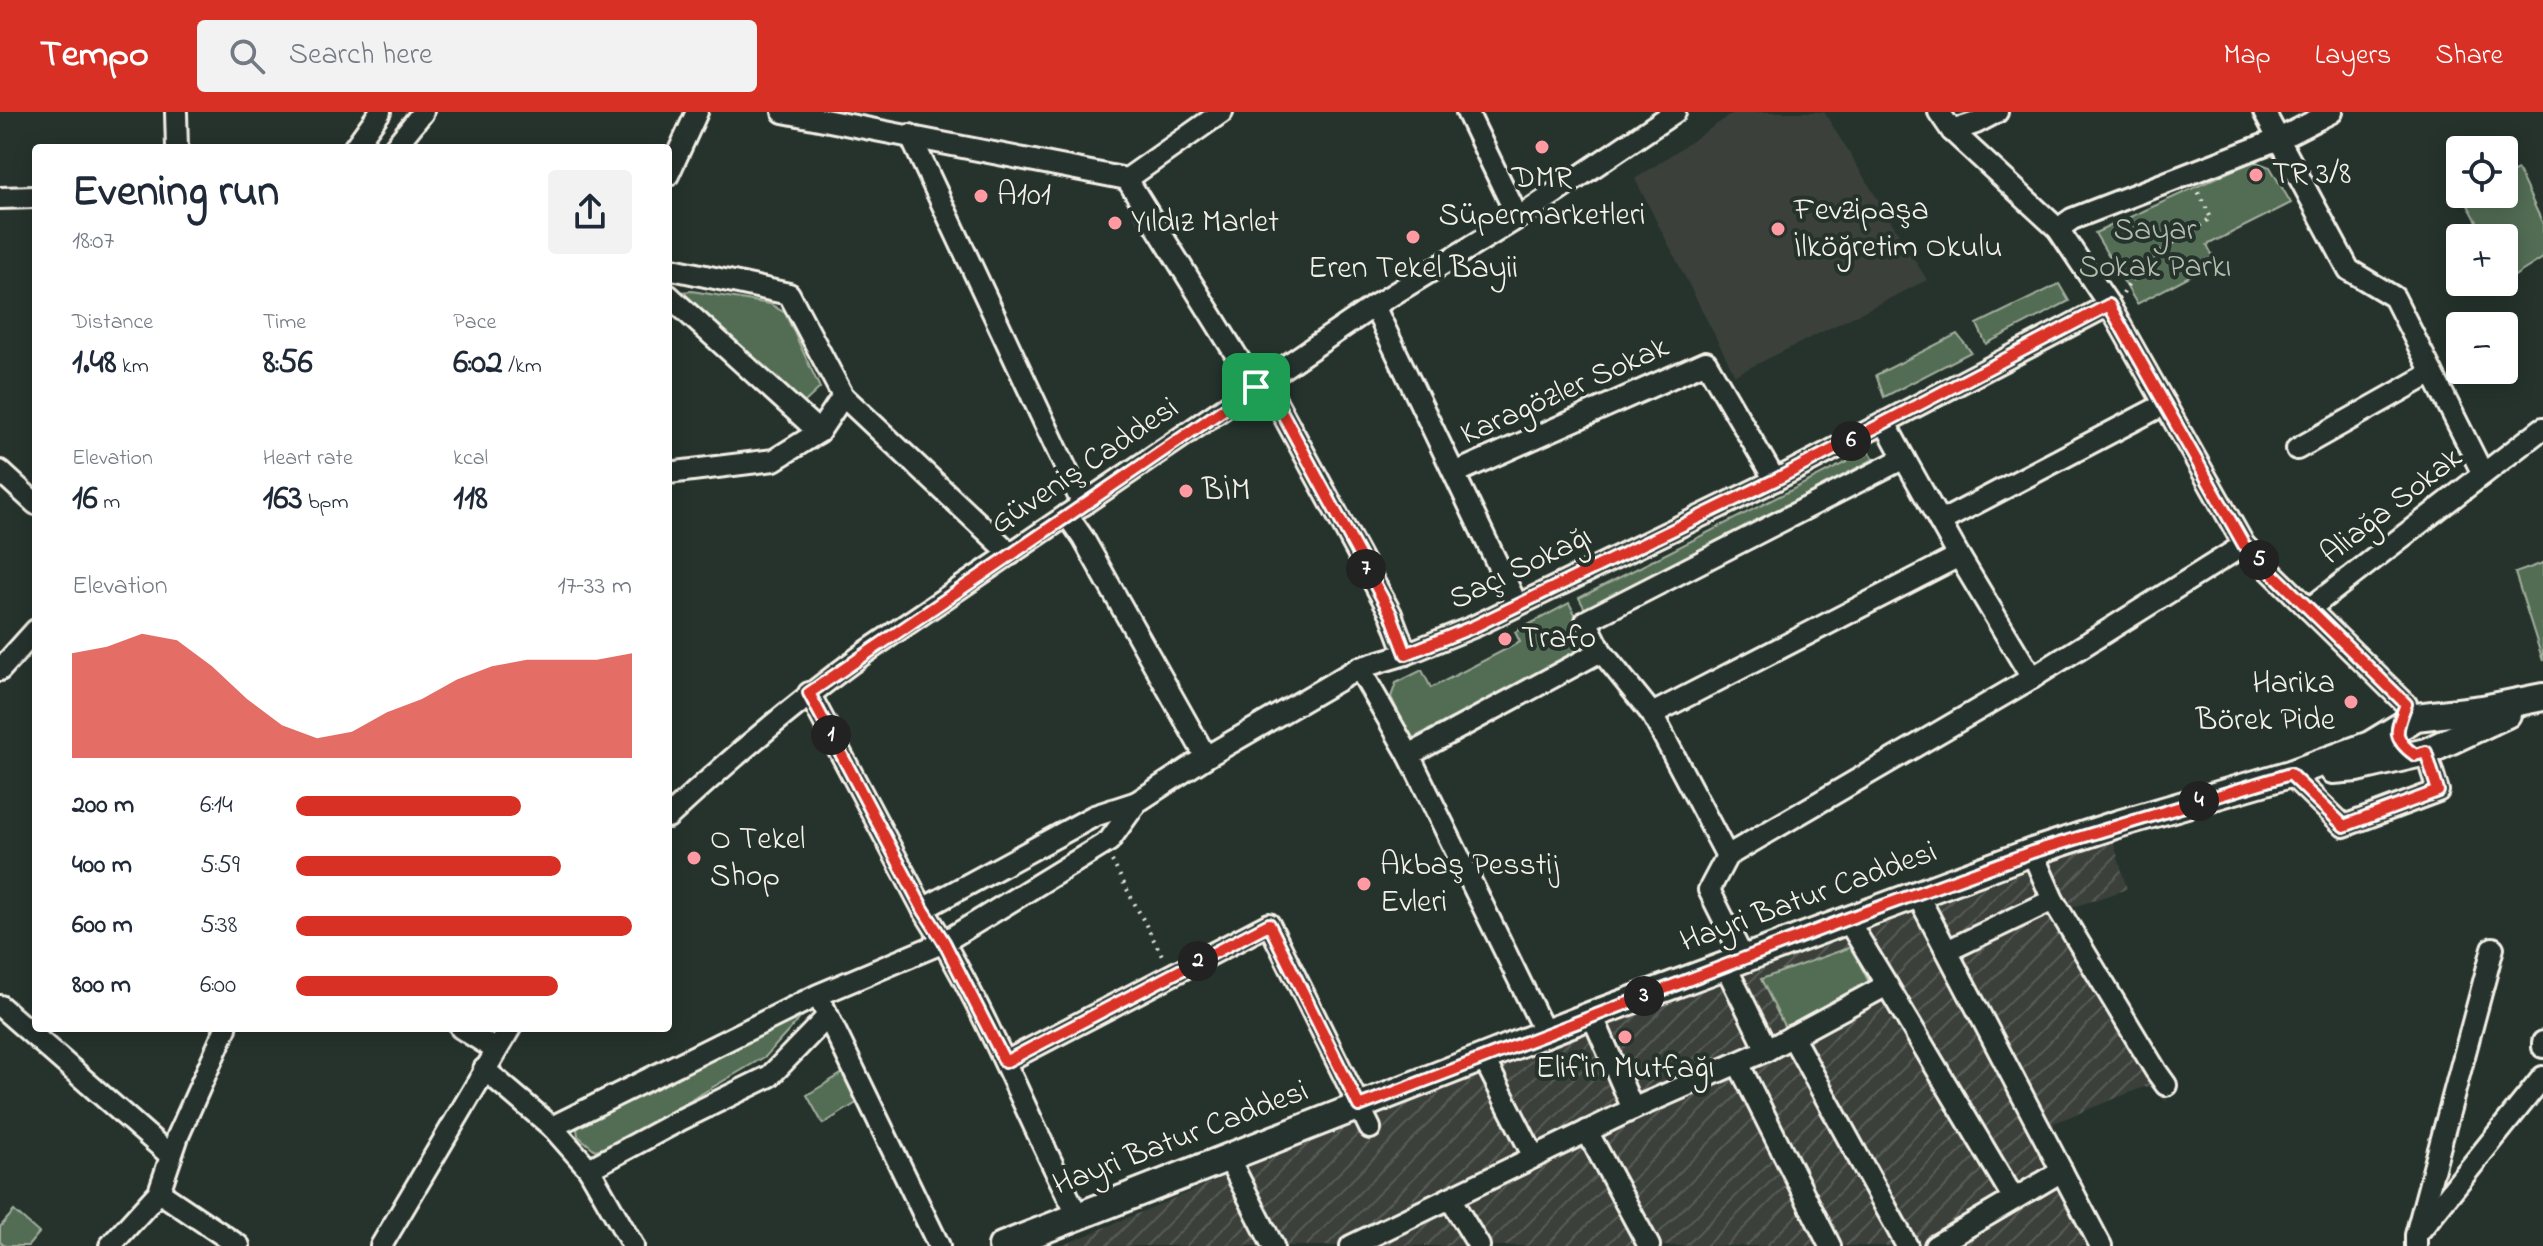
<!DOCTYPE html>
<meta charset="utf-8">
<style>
body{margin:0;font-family:"Indie Flower",sans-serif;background:#f2f2f3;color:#1f2937;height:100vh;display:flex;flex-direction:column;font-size:30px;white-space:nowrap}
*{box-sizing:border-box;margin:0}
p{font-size:26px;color:#747a83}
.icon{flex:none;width:44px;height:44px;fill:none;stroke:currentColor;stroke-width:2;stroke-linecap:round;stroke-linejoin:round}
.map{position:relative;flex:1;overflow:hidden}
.drawer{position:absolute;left:32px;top:32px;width:640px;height:888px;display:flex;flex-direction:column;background:#fff;border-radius:8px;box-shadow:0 4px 20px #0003}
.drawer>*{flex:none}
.tools{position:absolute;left:2446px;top:24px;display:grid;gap:16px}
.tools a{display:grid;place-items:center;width:72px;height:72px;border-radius:8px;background:#fff;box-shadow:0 4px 20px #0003;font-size:40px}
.pin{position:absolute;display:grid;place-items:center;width:68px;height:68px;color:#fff;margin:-34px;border-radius:16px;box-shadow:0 4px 12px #0006}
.km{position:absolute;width:40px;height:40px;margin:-20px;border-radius:50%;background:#222;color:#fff;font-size:22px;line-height:40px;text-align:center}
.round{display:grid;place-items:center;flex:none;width:84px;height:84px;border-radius:8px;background:#f2f2f3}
.overview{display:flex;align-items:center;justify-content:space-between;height:136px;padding:0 40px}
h1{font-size:44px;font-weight:700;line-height:60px}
.stats{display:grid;grid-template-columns:repeat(3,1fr);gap:12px;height:136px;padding:8px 40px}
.stats div{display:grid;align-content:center}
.stats b{font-size:34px;font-weight:700}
.stats small{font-size:22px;font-weight:400}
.stats p{font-size:22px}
.chart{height:224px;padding:16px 40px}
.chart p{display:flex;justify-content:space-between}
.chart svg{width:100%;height:144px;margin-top:8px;fill:#d93025;opacity:.7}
ul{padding:0 40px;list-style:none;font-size:26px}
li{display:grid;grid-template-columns:128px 96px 1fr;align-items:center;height:60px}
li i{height:20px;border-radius:10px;background:#d93025}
header{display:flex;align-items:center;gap:48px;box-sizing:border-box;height:112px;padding:0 40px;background:#d93025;color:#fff}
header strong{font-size:38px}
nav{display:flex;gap:44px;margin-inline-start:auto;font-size:28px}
.search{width:560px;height:72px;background:#f2f2f3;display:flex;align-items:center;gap:20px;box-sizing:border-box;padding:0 28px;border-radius:8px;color:#747a83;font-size:30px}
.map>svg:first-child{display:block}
.built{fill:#3a403a}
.industrial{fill:url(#industrial-furrows)}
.green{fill:#526d54;stroke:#a3af9e;stroke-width:2}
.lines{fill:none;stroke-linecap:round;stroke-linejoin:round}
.minor-casing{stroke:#f4f1e8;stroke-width:26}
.major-casing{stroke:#f4f1e8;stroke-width:32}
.path{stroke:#f4f1e8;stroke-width:4;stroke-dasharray:2 6;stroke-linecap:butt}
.minor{stroke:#26332d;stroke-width:20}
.major{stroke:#26332d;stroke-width:26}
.route-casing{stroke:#fff;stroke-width:16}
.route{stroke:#d93025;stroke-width:10}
.poi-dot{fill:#ff9aa2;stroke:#26332d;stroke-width:3}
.labels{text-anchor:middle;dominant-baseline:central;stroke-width:8;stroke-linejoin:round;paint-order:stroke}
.poi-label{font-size:32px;fill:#f4f1e8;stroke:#26332d;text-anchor:start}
.park-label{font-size:32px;fill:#b3bcad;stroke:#26332d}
.street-label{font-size:32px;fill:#f4f1e8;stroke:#26332d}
</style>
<header>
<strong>Tempo</strong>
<div class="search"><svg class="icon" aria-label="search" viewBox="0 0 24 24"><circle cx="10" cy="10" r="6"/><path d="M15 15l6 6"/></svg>Search here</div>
<nav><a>Map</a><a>Layers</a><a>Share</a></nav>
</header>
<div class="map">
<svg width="2543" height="1134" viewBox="0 0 2543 1134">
<defs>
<pattern id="industrial-furrows" width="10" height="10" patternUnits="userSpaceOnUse" patternTransform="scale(2)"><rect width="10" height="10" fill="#3a403a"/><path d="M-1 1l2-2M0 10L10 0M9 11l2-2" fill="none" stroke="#575c56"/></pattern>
</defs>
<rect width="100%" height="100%" fill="#26332d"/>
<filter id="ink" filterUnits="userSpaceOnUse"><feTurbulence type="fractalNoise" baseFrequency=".0125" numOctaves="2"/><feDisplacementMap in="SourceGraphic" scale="16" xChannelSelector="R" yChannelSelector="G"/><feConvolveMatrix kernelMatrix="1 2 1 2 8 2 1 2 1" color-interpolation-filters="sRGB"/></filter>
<g filter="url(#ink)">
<!-- built -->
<path class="built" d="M1735,0h89l103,168 -192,95 -100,-196z"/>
<!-- industrial -->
<path class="industrial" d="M2113,728l14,49 -60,20 101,194 -18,-16h-6l-90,36 1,13 46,110h-1040l341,-144z"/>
<!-- green -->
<g class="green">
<path d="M2253,49l17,6 21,36 -84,42 9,17 -79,42 -42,-71z"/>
<path d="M2518,58l25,54v34l-35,22 -4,-7v-35h-18l-23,-42 5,-2h36v-18z"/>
<path d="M2059,172l10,17 -83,43 -9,-20z"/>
<path d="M692,179l78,13 15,9 35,75 -16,15 -124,-111z"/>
<path d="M1957,222l14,18 -87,45 -8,-22z"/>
<path d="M1868,339l6,8 -288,152 -7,-13z"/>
<path d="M2543,451v98l-28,-88z"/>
<path d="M1569,491l18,33 -5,16 -171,87 -20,-42 5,-14 26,-13 9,18 89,-46 -5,-10z"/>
<path d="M1851,835l20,39 -86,42 -24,-49z"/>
<path d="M799,897l5,5 -38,42 -154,90 -17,4 -17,-14 -1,-7 18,-15z"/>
<path d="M843,961l15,29 -35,22 -16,-29z"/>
<path d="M14,1099l25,22 -11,13h-23l-5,-4v-15z"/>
</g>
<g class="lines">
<!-- minor casing -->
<g class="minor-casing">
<g id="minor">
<path d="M176,0l1,36"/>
<path d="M783,0l344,67 95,-67"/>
<path d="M1467,0l51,106"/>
<path d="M1939,0l13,19 106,98 51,76 135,240 65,64"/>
<path d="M2264,0l85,158 45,27 89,177"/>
<path d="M1952,19l24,-8 21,-11"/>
<path d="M910,23l173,370"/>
<path d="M354,36l26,-36"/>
<path d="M394,36l29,-36"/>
<path d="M668,63l29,-63"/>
<path d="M1127,67l129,208"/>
<path d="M0,86l36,-1"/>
<path d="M2058,117l14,-10 207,-80 53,-27"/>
<path d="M668,156l121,26 54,102 -24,36 -45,28 -106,13"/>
<path d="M668,183l151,137"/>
<path d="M1374,194l143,299"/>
<path d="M1265,269l126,233 15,40"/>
<path d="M843,284l168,158"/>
<path d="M1885,311l19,35"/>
<path d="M2297,337l135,-76"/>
<path d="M0,359l36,33"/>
<path d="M1455,361l251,-111 69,118"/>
<path d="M1067,403l16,23 123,219 153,-89 47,-14 69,-28 300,-146 334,-175"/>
<path d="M1940,410l225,-118"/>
<path d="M1359,556l50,87 136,278"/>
<path d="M0,558l36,-40"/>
<path d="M809,581l114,216c62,96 102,205 155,307"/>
<path d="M2406,592l-97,-95 234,-181"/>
<path d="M1652,602l307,-158"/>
<path d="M1409,643l192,-104"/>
<path d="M2290,662l54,52 94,-35 -12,-39"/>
<path d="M668,705c63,-59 128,-114 198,-165l508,-346 144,-88 157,-106"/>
<path d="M2032,740l21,48 103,171 10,14"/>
<path d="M1727,744l-75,-142 -51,-63 -15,-30 318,-163 55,98 73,122"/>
<path d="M1917,782l184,352"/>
<path d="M923,797l171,-93 43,-14"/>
<path d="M1947,839l106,-51"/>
<path d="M1743,846l-34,-68 18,-34 305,-178 212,-133"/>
<path d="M1725,853l42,85"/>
<path d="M1887,873l127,214"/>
<path d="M0,894l171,150"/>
<path d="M823,894l116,240"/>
<path d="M1592,903l41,94 134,-59 120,-65 -40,-66"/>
<path d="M461,916l35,22"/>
<path d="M1792,924l115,210"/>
<path d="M2543,930v5"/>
<path d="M1483,945l51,100"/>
<path d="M1005,950l264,-138 101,204"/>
<path d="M1738,951l92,183"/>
<path d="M484,957l68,58 37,42 44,77"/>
<path d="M552,1015l266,-132 126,-53 165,-101 28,-39 69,-45"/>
<path d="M1587,1019l62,115"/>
<path d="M1228,1045l45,89"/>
<path d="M589,1057l93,-50 88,-43 58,-60"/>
<path d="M159,1080l80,54"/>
<path d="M1450,1086l29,48"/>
<path d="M2421,1117l122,-152"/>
<path d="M110,1134l49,-54 19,-56 48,-108"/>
<path d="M381,1134l129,-218"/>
<path d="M1351,1134l282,-137"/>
<path d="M1935,1134l127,-75"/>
<path d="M2416,1134v-11l77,-287"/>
</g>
</g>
<!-- major casing -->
<g class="major-casing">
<g id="major">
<path d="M2333,658l24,-2 69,-16 81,-38"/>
<path d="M1002,1134l590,-231 440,-163 86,-28 172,-50 80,-29 46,-28 67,-8 60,-12"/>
</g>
</g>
<!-- path -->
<g class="path">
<path d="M2123,182c21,-38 54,-52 88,-76l-14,-29"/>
<path d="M1112,749l52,98"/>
</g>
<!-- minor -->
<use href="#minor" class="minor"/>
<!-- major -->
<use href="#major" class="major"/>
</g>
</g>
<g class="lines" filter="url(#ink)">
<!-- route casing -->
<g class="route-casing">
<path id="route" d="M2109,193l135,240 162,159c-9,25 -16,33 9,51l11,-3 12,39 -94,35 -54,-52 -258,78 -185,67 -488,187 -90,-182 -264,138 -61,-120 -21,-33 -114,-216 456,-312 126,233 15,40 69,-28 300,-146z"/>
</g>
<!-- route -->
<use href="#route" class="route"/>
</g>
<!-- markers -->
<g class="poi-dot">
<circle cx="1542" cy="35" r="8"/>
<circle cx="2256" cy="63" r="8"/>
<circle cx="981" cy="84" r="8"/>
<circle cx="1115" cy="111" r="8"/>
<circle cx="1778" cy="117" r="8"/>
<circle cx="1413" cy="125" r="8"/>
<circle cx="1186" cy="379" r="8"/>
<circle cx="1505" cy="527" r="8"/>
<circle cx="2351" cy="590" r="8"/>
<circle cx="694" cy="746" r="8"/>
<circle cx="1364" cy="772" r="8"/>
<circle cx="1625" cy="925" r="8"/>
</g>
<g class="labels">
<!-- poi labels -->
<g class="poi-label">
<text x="2272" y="63">TR 3/8</text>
<text x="1542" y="67" text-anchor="middle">DMR<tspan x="1542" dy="37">Süpermarketleri</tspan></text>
<text x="997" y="84">A101</text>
<text x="1794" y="99">Fevzipaşa<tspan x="1794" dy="37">İlköğretim Okulu</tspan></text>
<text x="1131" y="111">Yıldız Marlet</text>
<text x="1413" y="157" text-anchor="middle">Eren Tekel Bayii</text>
<text x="1202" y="379">BİM</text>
<text x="1521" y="527">Trafo</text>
<text x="2335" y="572" text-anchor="end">Harika<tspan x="2335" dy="37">Börek Pide</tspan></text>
<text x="710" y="728">O Tekel<tspan x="710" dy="37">Shop</tspan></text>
<text x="1380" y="754">Akbaş Pesstij<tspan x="1380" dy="37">Evleri</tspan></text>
<text x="1625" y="957" text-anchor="middle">Elif'in Mutfağı</text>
</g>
<!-- park labels -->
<g class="park-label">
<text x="2155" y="119">Sayar<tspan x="2155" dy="37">Sokak Parkı</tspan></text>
</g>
<!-- street labels -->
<g class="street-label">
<text transform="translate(1565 280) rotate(-24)">Karagözler Sokak</text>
<text transform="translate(1085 355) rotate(-34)">Güveniş Caddesi</text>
<text transform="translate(2392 395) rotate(-38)">Aliağa Sokak</text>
<text transform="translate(1521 457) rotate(-26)">Saçı Sokağı</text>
<text transform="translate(1809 786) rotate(-20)">Hayri Batur Caddesi</text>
<text transform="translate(1181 1027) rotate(-21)">Hayri Batur Caddesi</text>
</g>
</g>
</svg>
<div class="tools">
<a><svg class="icon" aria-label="locate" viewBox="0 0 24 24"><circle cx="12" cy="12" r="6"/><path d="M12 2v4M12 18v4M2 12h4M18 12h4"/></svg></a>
<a>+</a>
<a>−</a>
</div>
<div class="pin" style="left:1256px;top:275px;background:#1e9e55"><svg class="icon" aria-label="arrive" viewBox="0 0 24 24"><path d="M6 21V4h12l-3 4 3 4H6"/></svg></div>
<b class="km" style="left:831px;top:623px">1</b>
<b class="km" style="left:1198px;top:849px">2</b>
<b class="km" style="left:1644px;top:884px">3</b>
<b class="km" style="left:2199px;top:689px">4</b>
<b class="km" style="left:2259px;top:448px">5</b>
<b class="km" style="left:1851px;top:329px">6</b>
<b class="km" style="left:1366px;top:457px">7</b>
<section class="drawer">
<div class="overview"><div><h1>Evening run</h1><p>18:07</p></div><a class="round"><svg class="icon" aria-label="share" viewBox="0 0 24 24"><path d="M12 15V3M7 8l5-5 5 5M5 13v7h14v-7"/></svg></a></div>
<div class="stats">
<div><p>Distance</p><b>1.48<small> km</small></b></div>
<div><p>Time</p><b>8:56</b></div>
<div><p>Pace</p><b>6:02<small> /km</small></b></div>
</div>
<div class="stats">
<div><p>Elevation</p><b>16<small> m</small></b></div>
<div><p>Heart rate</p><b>163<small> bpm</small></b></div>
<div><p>kcal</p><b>118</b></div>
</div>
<div class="chart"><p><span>Elevation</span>17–33 m</p>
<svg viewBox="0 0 160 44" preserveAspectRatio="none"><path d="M0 44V12L10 10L20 6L30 8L40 16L50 26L60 34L70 38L80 36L90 30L100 26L110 20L120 16L130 14L140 14L150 14L160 12V44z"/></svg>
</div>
<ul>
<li><b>200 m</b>6:14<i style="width:67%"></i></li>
<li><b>400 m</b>5:59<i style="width:79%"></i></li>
<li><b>600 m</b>5:38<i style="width:100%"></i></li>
<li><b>800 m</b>6:00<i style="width:78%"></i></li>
</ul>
</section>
</div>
